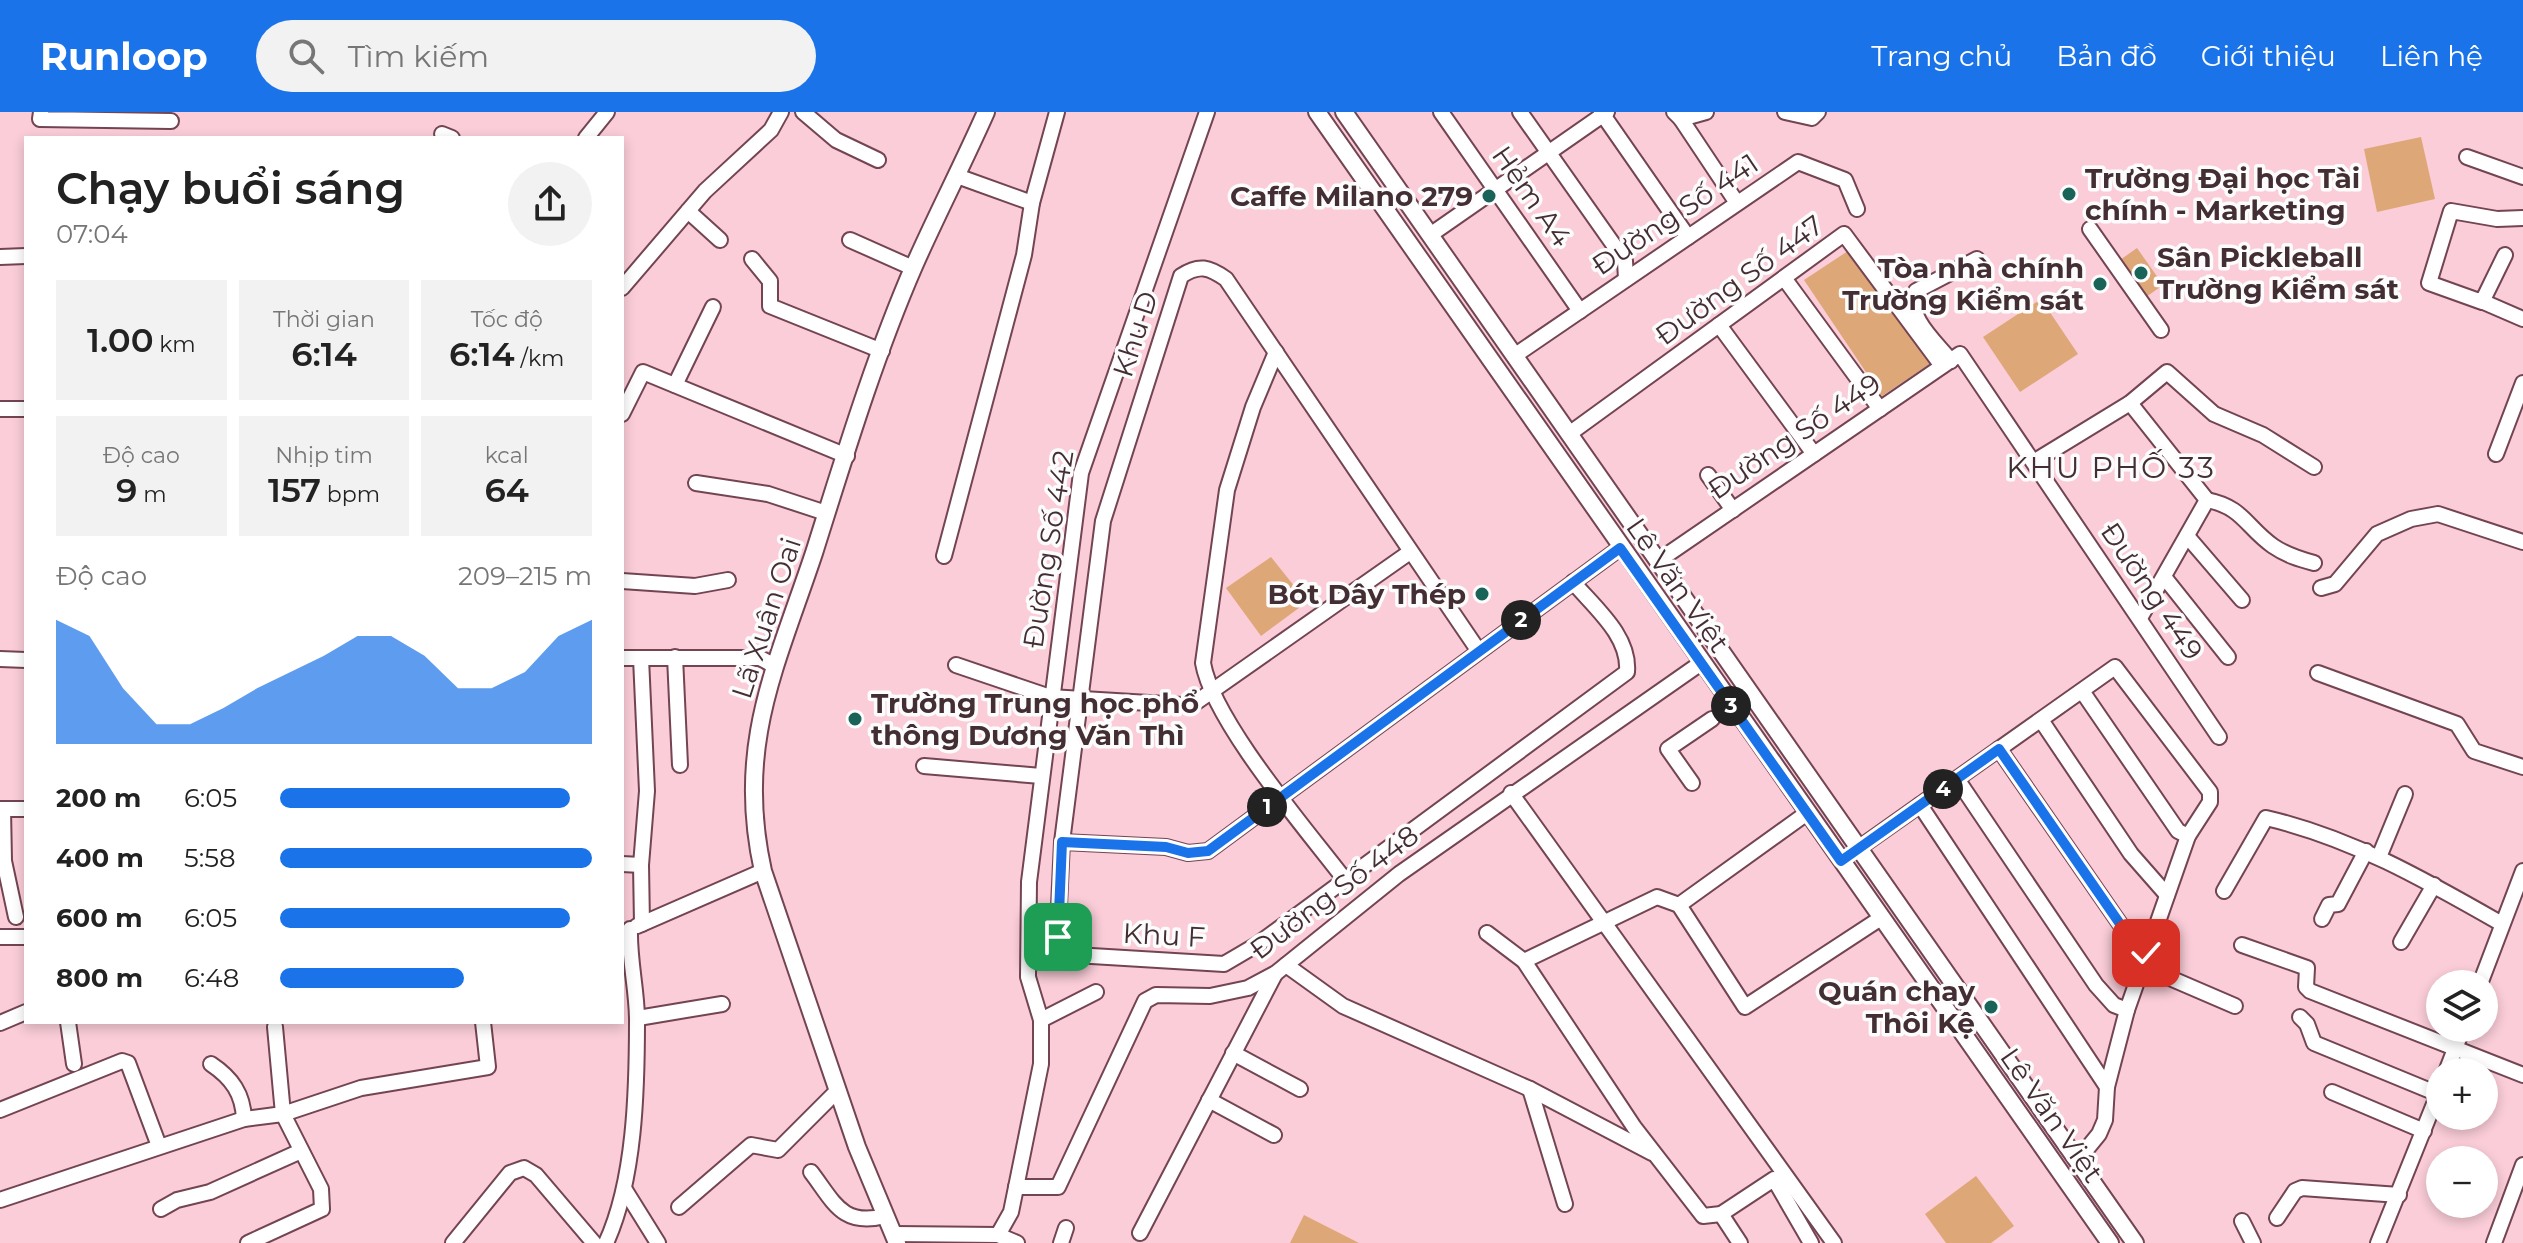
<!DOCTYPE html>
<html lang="vi">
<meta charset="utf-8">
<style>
body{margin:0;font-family:Montserrat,sans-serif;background:#f2f2f2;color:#222;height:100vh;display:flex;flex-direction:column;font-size:30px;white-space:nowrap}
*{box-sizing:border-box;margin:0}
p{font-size:26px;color:#767676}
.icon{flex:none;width:44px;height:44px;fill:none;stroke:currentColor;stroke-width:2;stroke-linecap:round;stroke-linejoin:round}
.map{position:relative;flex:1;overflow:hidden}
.details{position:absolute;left:24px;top:24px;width:600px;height:888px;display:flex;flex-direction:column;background:#fff;border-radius:0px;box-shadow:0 4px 12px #0003}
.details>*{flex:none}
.fabs{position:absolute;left:2426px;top:858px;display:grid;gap:16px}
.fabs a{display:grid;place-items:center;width:72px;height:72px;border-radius:50%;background:#fff;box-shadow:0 4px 12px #0003;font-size:40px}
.pin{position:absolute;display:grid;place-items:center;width:68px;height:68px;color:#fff;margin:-34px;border-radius:16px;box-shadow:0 4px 12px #0006}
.km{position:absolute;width:40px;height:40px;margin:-20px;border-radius:50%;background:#222;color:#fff;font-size:22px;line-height:40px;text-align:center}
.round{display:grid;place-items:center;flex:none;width:84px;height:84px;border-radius:42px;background:#f2f2f2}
.overview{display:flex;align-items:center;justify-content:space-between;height:136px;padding:0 32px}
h1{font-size:44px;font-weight:600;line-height:60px}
.figures{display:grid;grid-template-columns:repeat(3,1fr);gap:12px;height:136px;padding:8px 32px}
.figures div{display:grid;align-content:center;border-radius:0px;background:#f2f2f2;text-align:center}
.figures b{font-size:34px;font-weight:600}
.figures small{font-size:22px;font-weight:400}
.figures p{font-size:22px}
.chart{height:224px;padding:16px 32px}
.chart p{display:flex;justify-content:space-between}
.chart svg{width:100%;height:144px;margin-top:8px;fill:#1a73e8;opacity:.7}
ul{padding:0 32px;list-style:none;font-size:26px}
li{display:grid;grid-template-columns:128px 96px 1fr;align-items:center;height:60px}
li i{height:20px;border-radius:10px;background:#1a73e8}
header{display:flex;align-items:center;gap:48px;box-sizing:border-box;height:112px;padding:0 40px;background:#1a73e8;color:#fff}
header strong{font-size:38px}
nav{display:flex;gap:44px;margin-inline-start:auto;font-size:28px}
.search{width:560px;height:72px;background:#f2f2f2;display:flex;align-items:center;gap:20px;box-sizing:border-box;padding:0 28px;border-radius:44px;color:#767676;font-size:30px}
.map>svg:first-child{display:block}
.green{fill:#dea777}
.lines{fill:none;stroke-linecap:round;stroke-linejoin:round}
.minor-casing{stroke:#734452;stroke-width:18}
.major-casing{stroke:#734452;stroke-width:20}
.minor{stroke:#fff;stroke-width:14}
.major{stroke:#fff;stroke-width:16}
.route-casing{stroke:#fff;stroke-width:16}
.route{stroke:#1a73e8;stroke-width:10}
.poi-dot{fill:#1a6359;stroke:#fcfcfc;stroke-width:3}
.labels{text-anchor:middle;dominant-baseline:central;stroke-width:7;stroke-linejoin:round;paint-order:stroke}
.poi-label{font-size:28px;font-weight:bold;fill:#432e33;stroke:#fcfcfc;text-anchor:end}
.street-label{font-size:28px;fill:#432e33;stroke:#fcfcfc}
.neighbourhood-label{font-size:30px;letter-spacing:2px;fill:#432e33;stroke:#fcfcfc}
</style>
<header>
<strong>Runloop</strong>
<div class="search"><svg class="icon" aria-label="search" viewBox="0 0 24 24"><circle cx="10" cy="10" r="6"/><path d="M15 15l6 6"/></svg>Tìm kiếm</div>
<nav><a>Trang chủ</a><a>Bản đồ</a><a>Giới thiệu</a><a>Liên hệ</a></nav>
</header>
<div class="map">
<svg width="2523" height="1131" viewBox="0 0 2523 1131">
<rect width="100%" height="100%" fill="#facdd8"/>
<!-- green -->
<g class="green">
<path d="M2421,25l14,62 -58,13 -13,-63z"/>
<path d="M1854,135l77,116 -49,33 -78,-116z"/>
<path d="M2137,136l26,37 -17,12 -26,-37z"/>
<path d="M2041,187l37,55 -58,38 -37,-55z"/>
<path d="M1271,445l36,45 -46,34 -35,-48z"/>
<path d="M1976,1064l38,50 -23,17h-45l-21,-29z"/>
<path d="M1304,1103l55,28h-69z"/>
</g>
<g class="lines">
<!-- minor casing -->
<g class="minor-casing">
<g id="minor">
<path d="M41,0l-1,7 131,2"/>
<path d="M803,0l33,28 42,20"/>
<path d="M1441,0l139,199"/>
<path d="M1520,0l105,149 1,18"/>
<path d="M1601,0l87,125"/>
<path d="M1674,0l7,7 25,-7"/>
<path d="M1785,0l27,6 6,-6"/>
<path d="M1681,7l56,84"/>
<path d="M442,22l10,4"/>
<path d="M586,26l21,-26"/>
<path d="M2467,45l56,20"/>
<path d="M957,64l75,27"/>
<path d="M688,99l32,29"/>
<path d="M2090,117l71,101"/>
<path d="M1430,123l177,-123"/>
<path d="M850,128l63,28"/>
<path d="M2505,143l-23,47 -53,-19 22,-72 46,8 26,-1"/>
<path d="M0,145l26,-1"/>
<path d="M752,147l18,22v25l112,45"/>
<path d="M1784,166l96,131"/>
<path d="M622,176l83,-97 66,-61 10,-18"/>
<path d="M2479,188l44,19"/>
<path d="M1719,213l95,129"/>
<path d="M1276,240l-23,55 -26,83 -24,173c10,58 103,166 142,217"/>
<path d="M1514,244l284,-194 47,18 12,29"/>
<path d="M1951,249c-15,-19 -47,-46 -35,-70l61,-32"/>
<path d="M675,273l38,-78"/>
<path d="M2130,291l77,97 -67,118"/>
<path d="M0,297h26"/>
<path d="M622,302l21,-42 204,84"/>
<path d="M1569,322l275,-200 98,132"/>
<path d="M2496,342l27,-71"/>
<path d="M2035,349l95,-58 37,-31 47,42 49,21 51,32"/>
<path d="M1708,363l25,35"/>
<path d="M696,371l72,11 58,19"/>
<path d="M2207,388c36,7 39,27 66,46 13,9 26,13 41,17"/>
<path d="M2187,424l55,64"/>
<path d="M944,444l80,-301 8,-52 25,-91"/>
<path d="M1658,449l302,-207 259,383"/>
<path d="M2165,466l63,79"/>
<path d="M622,469l73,5 33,-6"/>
<path d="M2321,476l14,-4 42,-50 34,-15 27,-5 85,28"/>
<path d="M1478,538l-252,-371c-17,-12 -27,-15 -45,-3l-78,245 -41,321 -4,85 3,18 14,10 149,9 34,-20 369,-272c3,-36 -32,-64 -54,-90"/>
<path d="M675,545l5,108"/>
<path d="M622,546h138l13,7"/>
<path d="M641,546l6,133 -6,74 1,59"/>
<path d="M0,547l26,1"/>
<path d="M956,553l94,32 132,8 13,-2 215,-151"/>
<path d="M2318,561l139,51 17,27 49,16"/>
<path d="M2082,579l96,140 10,5"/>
<path d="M2041,608l90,134 36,41"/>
<path d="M1999,637l137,198 10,6"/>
<path d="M924,654l117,10"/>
<path d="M1957,667l139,206 18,20 13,5"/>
<path d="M1692,671l-24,-34 44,-30"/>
<path d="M1511,681l323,450"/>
<path d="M1920,693l187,282"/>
<path d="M0,697h26"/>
<path d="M3,697l1,52 12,56"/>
<path d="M1062,730l104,5 22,6 20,-2 412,-303"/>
<path d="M1859,736l256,-181 95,125v10l-22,34 -61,174 -20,77 -2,33 -6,14 -22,27"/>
<path d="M2379,745l26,-63"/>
<path d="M622,752l19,1"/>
<path d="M2224,779l42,-73c86,20 159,62 236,106"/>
<path d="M1679,793l128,-92"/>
<path d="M2322,807l7,-14 9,-1 28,-53"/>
<path d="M637,814l126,-55"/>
<path d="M1487,821l37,28 110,166 69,89 18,-2 53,-35 37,64"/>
<path d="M0,825h26"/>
<path d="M2401,830l33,-57"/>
<path d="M2242,833l65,23 -1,19 4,4 213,84"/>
<path d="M1524,849l133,-64 22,8 66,102 136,-89"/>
<path d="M1286,853l57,41 187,83 122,64"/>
<path d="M2142,854l93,40"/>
<path d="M2480,872l43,-113"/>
<path d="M2300,905l7,7 7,19 124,51"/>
<path d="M638,906l84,-14"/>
<path d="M1041,908l55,-28"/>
<path d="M68,910l6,42"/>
<path d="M0,911l26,-11"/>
<path d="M1233,941l67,36"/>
<path d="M211,952c21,14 32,30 33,55"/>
<path d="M2446,960l17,-44"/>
<path d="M1530,977l35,115"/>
<path d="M2332,980l92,39"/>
<path d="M1209,988l65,35"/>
<path d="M0,998l122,-49 6,2 31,83"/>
<path d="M811,1060c23,30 31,55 74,44"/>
<path d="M1016,1075h42l87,-186 11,-6 54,1 38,-8 28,-15 123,-99 302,-211"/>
<path d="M625,1078l33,53"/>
<path d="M0,1088l244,-81 39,-5 -8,-87"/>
<path d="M679,1095l72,-62 27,5 60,-60"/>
<path d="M161,1097l16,-9 33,-8 91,-41"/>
<path d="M1721,1102l19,29"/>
<path d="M2277,1106l18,-27 7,-3 97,7"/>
<path d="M2242,1109l11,22"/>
<path d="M1140,1121l135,-259"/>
<path d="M894,1122l104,1 13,-23 30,-148v-44l-13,-43 1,-95 52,-409 126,-361"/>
<path d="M998,1123l19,8"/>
<path d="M248,1131l74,-34 -1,-20 -38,-75 78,-26 127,-21 -5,-45"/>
<path d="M453,1131l57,-70 14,-5 12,7 58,68"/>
<path d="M606,1131c29,-63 31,-153 31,-223 0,-30 -8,-60 -7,-91"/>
<path d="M1061,1131l5,-15"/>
<path d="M2378,1131l62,-154"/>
<path d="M2494,1131l29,-78"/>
</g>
</g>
<!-- major casing -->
<g class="major-casing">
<g id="major">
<path d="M1317,0l793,1131"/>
<path d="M1344,0l791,1131"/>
<path d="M897,1131l-40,-96 -94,-276c-28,-125 13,-204 51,-318 30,-95 60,-195 100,-287 23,-52 49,-102 72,-154"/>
</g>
</g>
<!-- minor -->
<use href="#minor" class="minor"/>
<!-- major -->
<use href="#major" class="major"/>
</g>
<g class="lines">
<!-- route casing -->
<g class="route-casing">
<path id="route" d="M1058,825l4,-95 104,5 22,6 20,-2 412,-303 221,313 158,-112 137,198 10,6"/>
</g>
<!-- route -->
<use href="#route" class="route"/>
</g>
<!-- markers -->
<g class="poi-dot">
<circle cx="2069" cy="82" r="8"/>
<circle cx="1489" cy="84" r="8"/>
<circle cx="2141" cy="161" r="8"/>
<circle cx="2100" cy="172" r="8"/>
<circle cx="1482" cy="482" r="8"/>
<circle cx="855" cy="607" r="8"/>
<circle cx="1991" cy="895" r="8"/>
</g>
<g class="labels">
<!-- poi labels -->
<g class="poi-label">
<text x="2085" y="66" text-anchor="start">Trường Đại học Tài<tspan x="2085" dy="32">chính - Marketing</tspan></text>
<text x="1473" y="84">Caffe Milano 279</text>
<text x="2157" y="145" text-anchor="start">Sân Pickleball<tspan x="2157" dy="32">Trường Kiểm sát</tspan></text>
<text x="2084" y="156">Tòa nhà chính<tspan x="2084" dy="32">Trường Kiểm sát</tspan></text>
<text x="1466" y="482">Bót Dây Thép</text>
<text x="871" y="591" text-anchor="start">Trường Trung học phổ<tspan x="871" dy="32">thông Dương Văn Thì</tspan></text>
<text x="1975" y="879">Quán chay<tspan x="1975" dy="32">Thôi Kệ</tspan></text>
</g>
<!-- street labels -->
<g class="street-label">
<text transform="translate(1532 84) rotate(55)">Hẻm A4</text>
<text transform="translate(1675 102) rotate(-34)">Đường Số 441</text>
<text transform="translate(1739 168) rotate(-36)">Đường Số 447</text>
<text transform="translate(1135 222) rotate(-72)">Khu D</text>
<text transform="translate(1794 324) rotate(-34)">Đường Số 449</text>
<text transform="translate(1048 437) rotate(-81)">Đường Số 442</text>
<text transform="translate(1678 473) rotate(55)">Lê Văn Việt</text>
<text transform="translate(2152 479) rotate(56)">Đường 449</text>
<text transform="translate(766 506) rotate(-72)">Lã Xuân Oai</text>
<text transform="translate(1334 780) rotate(-37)">Đường Số 448</text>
<text transform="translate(1164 823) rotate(3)">Khu F</text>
<text transform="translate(2052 1003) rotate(55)">Lê Văn Việt</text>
</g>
<!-- neighbourhood labels -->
<g class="neighbourhood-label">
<text x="2111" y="355">KHU PHỐ 33</text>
</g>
</g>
</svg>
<div class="fabs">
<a><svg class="icon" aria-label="layers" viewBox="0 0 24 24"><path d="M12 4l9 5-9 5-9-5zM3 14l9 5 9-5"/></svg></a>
<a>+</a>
<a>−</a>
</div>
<div class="pin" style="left:1058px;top:825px;background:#1e9e55"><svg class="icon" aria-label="arrive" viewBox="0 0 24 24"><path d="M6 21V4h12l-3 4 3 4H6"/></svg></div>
<div class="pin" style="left:2146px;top:841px;background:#d93025"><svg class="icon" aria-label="check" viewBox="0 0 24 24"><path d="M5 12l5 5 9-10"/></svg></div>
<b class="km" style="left:1267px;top:695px">1</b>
<b class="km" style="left:1521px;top:508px">2</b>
<b class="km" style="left:1731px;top:594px">3</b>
<b class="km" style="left:1943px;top:677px">4</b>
<section class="details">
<div class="overview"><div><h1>Chạy buổi sáng</h1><p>07:04</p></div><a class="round"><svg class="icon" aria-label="share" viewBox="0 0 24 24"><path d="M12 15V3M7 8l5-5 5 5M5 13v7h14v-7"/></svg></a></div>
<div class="figures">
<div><b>1.00<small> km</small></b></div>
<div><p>Thời gian</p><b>6:14</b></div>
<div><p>Tốc độ</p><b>6:14<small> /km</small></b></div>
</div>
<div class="figures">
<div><p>Độ cao</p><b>9<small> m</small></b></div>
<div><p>Nhịp tim</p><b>157<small> bpm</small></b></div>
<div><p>kcal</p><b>64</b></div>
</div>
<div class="chart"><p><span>Độ cao</span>209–215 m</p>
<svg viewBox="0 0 160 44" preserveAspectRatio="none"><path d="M0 44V6L10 11L20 27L30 38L40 38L50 33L60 27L70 22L80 17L90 11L100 11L110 17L120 27L130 27L140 22L150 11L160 6V44z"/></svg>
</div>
<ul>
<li><b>200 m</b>6:05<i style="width:93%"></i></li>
<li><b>400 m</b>5:58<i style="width:100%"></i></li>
<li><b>600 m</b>6:05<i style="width:93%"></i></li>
<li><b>800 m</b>6:48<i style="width:59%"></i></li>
</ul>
</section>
</div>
